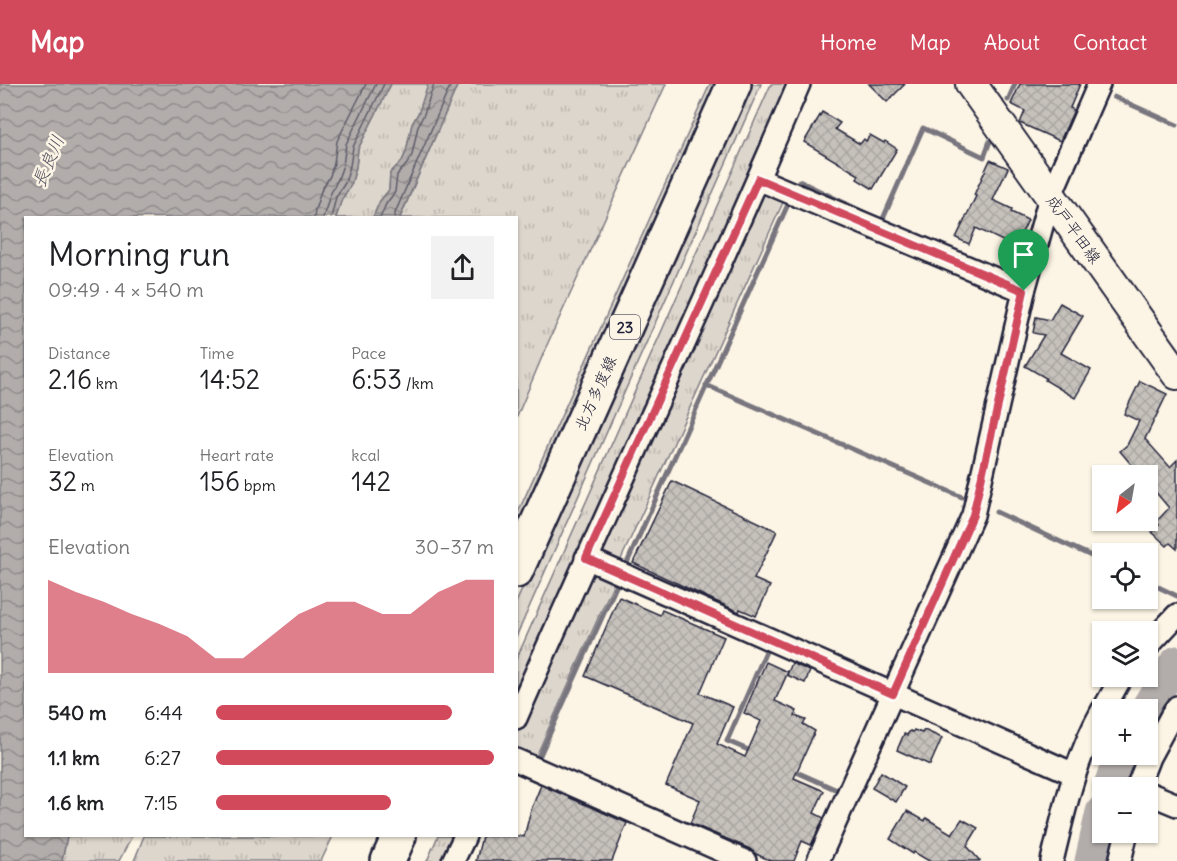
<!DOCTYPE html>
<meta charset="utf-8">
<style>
body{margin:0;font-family:Delius,"Klee One",sans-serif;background:#f2f2f2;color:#202124;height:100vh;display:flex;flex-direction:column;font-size:22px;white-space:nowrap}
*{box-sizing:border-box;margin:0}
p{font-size:20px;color:#757577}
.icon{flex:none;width:33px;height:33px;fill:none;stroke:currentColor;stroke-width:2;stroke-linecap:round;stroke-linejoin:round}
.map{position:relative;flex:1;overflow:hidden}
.panel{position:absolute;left:24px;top:132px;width:494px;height:621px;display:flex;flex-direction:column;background:#fff;border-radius:0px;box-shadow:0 2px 4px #0004}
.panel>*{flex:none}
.needle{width:39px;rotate:211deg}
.buttons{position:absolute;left:1092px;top:381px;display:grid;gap:12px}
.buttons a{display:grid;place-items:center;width:66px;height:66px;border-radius:0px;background:#fff;box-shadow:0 2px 4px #0004;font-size:30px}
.pin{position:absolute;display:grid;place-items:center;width:51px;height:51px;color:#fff;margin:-62px -26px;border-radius:50% 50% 50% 0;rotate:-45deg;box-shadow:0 0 6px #0007}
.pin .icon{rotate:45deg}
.round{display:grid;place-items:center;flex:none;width:63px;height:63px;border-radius:0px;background:#f2f2f2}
.overview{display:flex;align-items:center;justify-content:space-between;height:102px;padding:0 24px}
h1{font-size:33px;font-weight:600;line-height:45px}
.stats{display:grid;grid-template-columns:repeat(3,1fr);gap:9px;height:102px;padding:6px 24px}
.stats div{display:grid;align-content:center}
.stats b{font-size:26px;font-weight:600}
.stats small{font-size:16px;font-weight:400}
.stats p{font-size:16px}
.chart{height:168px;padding:12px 24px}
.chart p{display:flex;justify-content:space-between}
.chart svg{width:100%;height:108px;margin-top:6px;fill:#d1495b;opacity:.7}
ul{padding:0 24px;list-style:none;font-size:20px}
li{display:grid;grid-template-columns:96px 72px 1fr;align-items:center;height:45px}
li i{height:15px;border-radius:8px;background:#d1495b}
header{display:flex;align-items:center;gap:36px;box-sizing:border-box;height:84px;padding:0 30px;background:#d1495b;color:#fff}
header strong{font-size:28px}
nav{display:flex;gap:33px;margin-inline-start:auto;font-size:21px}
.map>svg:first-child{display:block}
.grass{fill:url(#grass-tufts);stroke:#7f7c84;stroke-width:1.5}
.water{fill:url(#water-waves);stroke:#78757e;stroke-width:1.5}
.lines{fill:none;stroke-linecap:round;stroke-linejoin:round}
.shore{stroke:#5c5a68;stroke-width:1.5}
.stream{stroke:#78757e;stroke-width:5}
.river{stroke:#b2adab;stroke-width:33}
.building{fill:url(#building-cross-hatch);stroke:#22223b;stroke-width:1.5}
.street-casing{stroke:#22223b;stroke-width:26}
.secondary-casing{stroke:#22223b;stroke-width:34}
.primary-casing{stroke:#22223b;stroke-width:38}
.street{stroke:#fcf5e5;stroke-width:21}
.secondary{stroke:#fcf5e5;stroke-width:30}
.primary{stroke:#fcf5e5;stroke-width:33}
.route-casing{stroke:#fff;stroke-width:12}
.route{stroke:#d1495b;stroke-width:8}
.labels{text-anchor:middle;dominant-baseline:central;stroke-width:5;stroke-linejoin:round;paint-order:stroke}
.shield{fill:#fcf5e5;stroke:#63616e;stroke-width:1.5}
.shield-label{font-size:15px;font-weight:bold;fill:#22223b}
.street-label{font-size:16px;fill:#22223b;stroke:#fcf5e5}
.water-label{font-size:18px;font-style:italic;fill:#545362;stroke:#fcf5e5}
</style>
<header>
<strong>Map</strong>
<nav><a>Home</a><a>Map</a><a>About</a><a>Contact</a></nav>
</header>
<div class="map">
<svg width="1177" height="777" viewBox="0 0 1177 777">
<defs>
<pattern id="grass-tufts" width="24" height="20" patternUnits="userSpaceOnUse" patternTransform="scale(1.5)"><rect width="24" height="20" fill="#dcd6cc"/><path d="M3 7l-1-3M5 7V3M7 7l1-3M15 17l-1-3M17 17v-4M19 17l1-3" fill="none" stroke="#bcb7b0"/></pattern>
<pattern id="water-waves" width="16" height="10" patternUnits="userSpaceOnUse" patternTransform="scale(1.5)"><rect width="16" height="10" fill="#b2adab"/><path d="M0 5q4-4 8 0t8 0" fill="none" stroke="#908c8c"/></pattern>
<pattern id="building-cross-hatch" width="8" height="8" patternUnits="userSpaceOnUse" patternTransform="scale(1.5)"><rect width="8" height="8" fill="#c6c1bb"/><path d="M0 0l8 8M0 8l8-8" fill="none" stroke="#aaa6a2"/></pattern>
</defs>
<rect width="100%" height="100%" fill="#fcf5e5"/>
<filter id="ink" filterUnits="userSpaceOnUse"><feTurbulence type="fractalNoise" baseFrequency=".0167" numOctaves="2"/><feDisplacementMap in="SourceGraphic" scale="12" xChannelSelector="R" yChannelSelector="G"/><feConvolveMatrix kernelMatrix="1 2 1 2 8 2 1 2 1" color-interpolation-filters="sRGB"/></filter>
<g filter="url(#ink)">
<!-- grass -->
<g class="grass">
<path d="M391,0h37l-9,28 -7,12 -6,28 -4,9 -12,12 -1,17 -9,11 -7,16 -37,1 6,-19 9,-14 5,-18 2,-18z"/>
<path d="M458,0h208l-119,261 -31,74v-201h-116z"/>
<path d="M710,0h13l-207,461v-28z"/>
<path d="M745,0h16l-245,553v-34z"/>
<path d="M771,0h23l-278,616v-40z"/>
<path d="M770,105l16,7 -168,370 -20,-13 160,-357z"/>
<path d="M599,485l17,9 -82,183 -18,-9v-21l70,-155 4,-4z"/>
<path d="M67,752h65l-13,25h-57z"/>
<path d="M144,752h189l-12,25h-187z"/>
<path d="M438,752h18l-11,25h-18z"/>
</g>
<!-- water -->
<g class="water">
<path d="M0,0h391l-33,65 -2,18 -5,18 -9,14 -6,18 -310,1v618h41l-5,25h-62z"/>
<path d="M428,0h30l-58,133h-27l7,-16 9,-11 1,-17 12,-12 4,-9 6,-28 7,-12z"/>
</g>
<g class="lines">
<!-- shore -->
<g class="shore">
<path d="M314,134l1,-8 6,-19 9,-15 4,-13 3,-22 29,-57"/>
<path d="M323,134l7,-23 8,-16 5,-14 3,-21 30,-60"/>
<path d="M331,134l5,-21 9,-14 5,-17 3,-19 31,-63"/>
<path d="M380,134l6,-14 9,-12 2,-17 10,-11 5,-9 6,-29 6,-12 10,-30"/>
<path d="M395,134v-5l56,-129"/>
</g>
<!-- stream -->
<g class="stream">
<path d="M1114,13l63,28"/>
<path d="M1008,16l7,-16"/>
<path d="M799,97l83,40 41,-93 61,29 6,-16"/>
<path d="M706,301l256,112"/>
<path d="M996,428l106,49"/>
<path d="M627,479l162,-361"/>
<path d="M1148,498l29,14"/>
<path d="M753,668l-26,-11 40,-92 -5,-3"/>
<path d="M540,671l78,-173 5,2"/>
<path d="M792,686l45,20"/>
</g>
<!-- river -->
<g class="river">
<path d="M1146,626l21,-35 10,-13"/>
<path d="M1109,704l12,-34"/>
<path d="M1091,777l11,-49"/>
</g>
</g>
<!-- building -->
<g class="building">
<path d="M869,0h36l-18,18z"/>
<path d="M1020,0h60l-10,24 4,2 -14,31 -40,-18 5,-12 -14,-7z"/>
<path d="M822,28l18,11 -5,6 25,15 4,-5 2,2 4,-6 14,8 1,-2 12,8 -24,40 -16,-10 2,-4 -55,-33z"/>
<path d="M990,76l18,8 -15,32 19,9 -1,3 17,8 -13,27 -39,-19 -7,16 -13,-6 20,-42 -2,-1z"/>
<path d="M1060,219l23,13 -22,37 30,17 -16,28 -30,-18 1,-2 -21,-12 19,-31 -11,-2 3,-16 14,3z"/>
<path d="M1140,297l27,13 -22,45 25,28 7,-7v89l-7,-6 -3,3 -15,-14 7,-7 -3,-3 13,-14 -21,-25v-7h-7l-21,-25 7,-6 12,-24 -15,-7z"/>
<path d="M672,397l105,50 -23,48 16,7 -14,30 -16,-7 -1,3 -106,-49z"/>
<path d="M619,513l41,18 2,-5 62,27 -24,56 33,14 -16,37 28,13 16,-36 -17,-8 22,-51 22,10 -13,29 22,10 -2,5 11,4 -3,4 12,7 -21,47 30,13 -10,22 10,5 -13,27 -9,-4 -8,20h-23l-15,-7 -6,-5 -60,-26 10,-23 -34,-15 27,-62 -108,-47z"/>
<path d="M792,579l18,8 -5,12 -18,-8z"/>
<path d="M914,646l8,3 2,-3 18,8 -12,27 -33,-15 7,-16 3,1 3,-4 3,1z"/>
<path d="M881,688l24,15 -9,15 -24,-14z"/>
<path d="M541,701l86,38 -15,38h-136l6,-25h37l5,1 7,-27z"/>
<path d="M907,727l18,10 1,-3 26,16 10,-15 16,9 -11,18 13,15h-51l-15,-9 -1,2 -23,-15z"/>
</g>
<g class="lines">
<!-- street casing -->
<g class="street-casing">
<g id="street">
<path d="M758,95l266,112"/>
<path d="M586,474l488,216"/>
<path d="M1148,562l29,-31"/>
<path d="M1103,626l19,-34"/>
<path d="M516,634c93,-212 192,-421 283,-634"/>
<path d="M516,676l229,101"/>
<path d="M1137,704l12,-31 25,-46 3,-4"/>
<path d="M1148,709l29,12"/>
<path d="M453,777l12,-25"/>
<path d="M818,777l155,-346 51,-224 26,-94 49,-113"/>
<path d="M1052,777c13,-53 23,-102 50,-150"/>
<path d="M1120,777l7,-29"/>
</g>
</g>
<!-- secondary casing -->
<g class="secondary-casing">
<path id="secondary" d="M971,0l206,290"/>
</g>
<!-- primary casing -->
<g class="primary-casing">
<g id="primary">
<path d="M516,487l218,-487"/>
<path d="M388,777l11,-25"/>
</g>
</g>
<!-- street -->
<use href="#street" class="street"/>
<!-- secondary -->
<use href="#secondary" class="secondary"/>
<!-- primary -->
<use href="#primary" class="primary"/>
</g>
</g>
<g class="lines" filter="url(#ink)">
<!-- route casing -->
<g class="route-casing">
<path id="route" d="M758,95l266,112 -51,224 -80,179 -307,-136z"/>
</g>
<!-- route -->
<use href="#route" class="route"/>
</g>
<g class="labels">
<!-- shield labels -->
<rect class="shield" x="610" y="231" width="30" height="24" rx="4.5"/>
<g class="shield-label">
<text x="625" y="243">23</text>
</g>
<!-- street labels -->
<g class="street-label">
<text transform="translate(1074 145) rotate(54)">成戸平田線</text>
<text transform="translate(595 309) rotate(-66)">北方多度線</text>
</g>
<!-- water labels -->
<g class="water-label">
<text transform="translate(48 77) rotate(-67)">長良川</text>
</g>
</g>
</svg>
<div class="buttons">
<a><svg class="needle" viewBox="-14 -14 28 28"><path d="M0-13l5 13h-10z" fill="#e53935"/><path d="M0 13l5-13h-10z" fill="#757577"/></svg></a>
<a><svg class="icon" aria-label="locate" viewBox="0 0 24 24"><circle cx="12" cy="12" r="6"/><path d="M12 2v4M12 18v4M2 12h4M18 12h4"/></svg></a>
<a><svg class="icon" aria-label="layers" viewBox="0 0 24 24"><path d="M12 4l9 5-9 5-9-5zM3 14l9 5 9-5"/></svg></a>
<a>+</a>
<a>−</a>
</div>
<div class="pin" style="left:1024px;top:207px;background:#1e9e55"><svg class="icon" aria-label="arrive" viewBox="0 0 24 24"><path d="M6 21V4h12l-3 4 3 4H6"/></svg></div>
<section class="panel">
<div class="overview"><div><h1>Morning run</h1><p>09:49 · 4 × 540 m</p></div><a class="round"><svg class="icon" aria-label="share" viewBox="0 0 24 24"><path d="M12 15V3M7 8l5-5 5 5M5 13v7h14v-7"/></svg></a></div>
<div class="stats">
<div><p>Distance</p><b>2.16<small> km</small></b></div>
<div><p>Time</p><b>14:52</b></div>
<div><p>Pace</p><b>6:53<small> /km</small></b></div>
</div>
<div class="stats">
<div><p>Elevation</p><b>32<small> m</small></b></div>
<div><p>Heart rate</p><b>156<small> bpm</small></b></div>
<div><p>kcal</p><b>142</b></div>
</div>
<div class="chart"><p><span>Elevation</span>30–37 m</p>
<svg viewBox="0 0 160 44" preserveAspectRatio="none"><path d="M0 44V6L10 11L20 15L30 20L40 24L50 29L60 38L70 38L80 29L90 20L100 15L110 15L120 20L130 20L140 11L150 6L160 6V44z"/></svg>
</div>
<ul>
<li><b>540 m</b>6:44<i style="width:85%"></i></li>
<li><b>1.1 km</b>6:27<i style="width:100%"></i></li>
<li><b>1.6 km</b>7:15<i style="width:63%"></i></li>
</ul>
</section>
</div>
